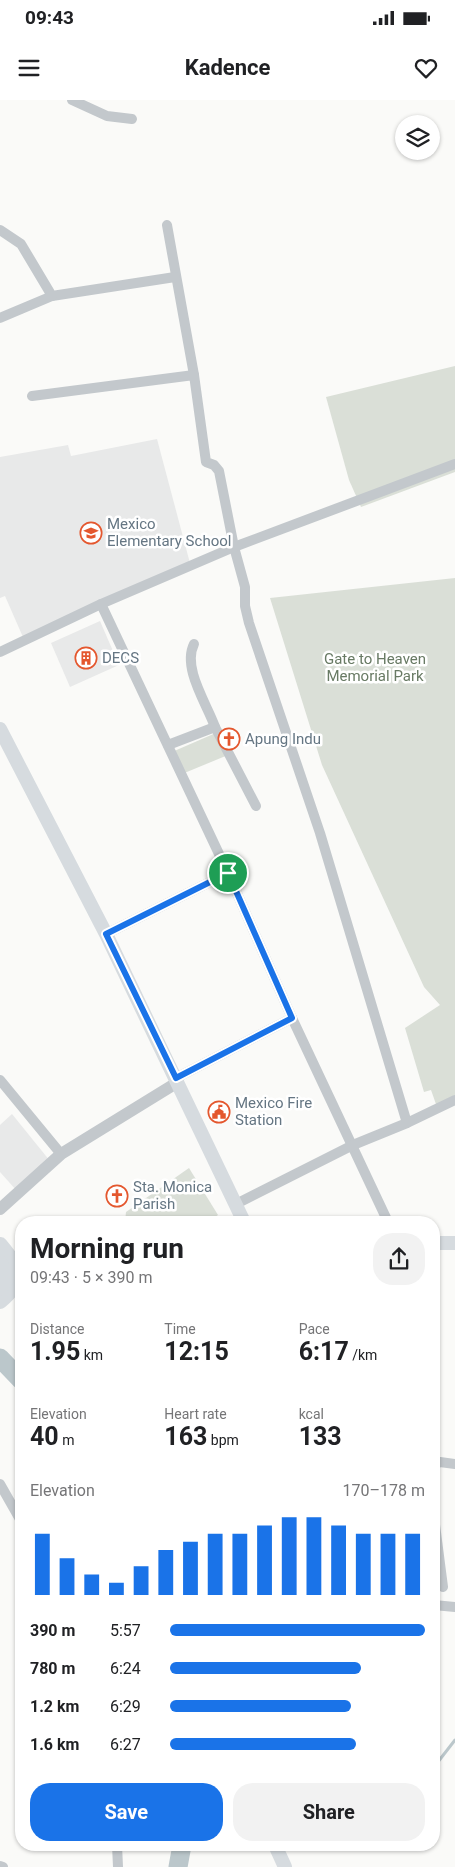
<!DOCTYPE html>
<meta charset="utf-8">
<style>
body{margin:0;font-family:Roboto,sans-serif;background:#f2f2f2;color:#202124;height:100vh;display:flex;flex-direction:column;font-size:19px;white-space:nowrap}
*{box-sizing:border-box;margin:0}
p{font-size:16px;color:#757577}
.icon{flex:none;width:28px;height:28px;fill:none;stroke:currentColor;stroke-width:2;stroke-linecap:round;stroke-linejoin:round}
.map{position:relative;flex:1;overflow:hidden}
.side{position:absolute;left:15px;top:1116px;width:425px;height:635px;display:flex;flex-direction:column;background:#fff;border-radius:20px;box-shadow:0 1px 4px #0004}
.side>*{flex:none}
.tools{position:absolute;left:395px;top:15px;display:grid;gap:10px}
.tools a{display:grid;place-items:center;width:45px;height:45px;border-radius:50%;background:#fff;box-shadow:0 1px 4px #0004;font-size:25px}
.pin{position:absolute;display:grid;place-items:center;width:42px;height:42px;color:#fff;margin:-21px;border:2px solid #fff;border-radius:50%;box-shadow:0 1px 5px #0007}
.round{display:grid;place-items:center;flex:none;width:52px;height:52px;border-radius:20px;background:#f2f2f2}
.head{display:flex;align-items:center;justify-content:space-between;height:85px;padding:0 15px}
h1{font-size:28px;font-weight:700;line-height:38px}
.metrics{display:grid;grid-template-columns:repeat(3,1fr);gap:8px;height:85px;padding:5px 15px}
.metrics div{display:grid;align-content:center}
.metrics b{font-size:25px;font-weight:700}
.metrics small{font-size:14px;font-weight:400}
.metrics p{font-size:14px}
.chart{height:140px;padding:10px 15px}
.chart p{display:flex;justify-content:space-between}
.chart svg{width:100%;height:90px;margin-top:5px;stroke:#1a73e8;stroke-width:6}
.button{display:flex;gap:10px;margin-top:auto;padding:10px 15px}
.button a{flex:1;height:58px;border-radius:20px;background:#1a73e8;color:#fff;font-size:20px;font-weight:700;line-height:58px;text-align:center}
.button a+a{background:#f2f2f2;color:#202124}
ul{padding:0 15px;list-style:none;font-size:16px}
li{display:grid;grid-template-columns:80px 60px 1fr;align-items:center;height:38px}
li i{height:12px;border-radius:6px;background:#1a73e8}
.status{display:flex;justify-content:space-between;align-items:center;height:35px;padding:0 25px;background:#fff;direction:ltr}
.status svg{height:14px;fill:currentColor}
header{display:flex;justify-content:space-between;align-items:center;height:65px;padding:0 15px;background:#fff;font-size:22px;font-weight:700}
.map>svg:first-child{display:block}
.built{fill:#e8e9e9}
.green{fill:#dadfd7}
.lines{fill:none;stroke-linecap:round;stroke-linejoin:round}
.stream{stroke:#bbc7cb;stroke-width:3}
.river{stroke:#bbc7cb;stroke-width:19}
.minor{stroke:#c3c8cc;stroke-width:10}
.tertiary{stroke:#c3c8cc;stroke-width:12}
.secondary{stroke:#d6dbdf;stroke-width:14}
.trunk{stroke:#d6dbdf;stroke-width:16}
.route-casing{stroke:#fff;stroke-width:10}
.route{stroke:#1a73e8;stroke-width:6}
.labels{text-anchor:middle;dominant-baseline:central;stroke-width:5;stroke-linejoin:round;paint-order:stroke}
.poi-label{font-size:15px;fill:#657683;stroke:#fff;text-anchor:start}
.park-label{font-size:15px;fill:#687a64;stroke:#fff}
</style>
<div class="status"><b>09:43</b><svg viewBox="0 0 49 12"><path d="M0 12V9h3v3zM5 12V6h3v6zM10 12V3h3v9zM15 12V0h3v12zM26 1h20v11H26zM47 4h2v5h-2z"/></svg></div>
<header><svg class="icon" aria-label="menu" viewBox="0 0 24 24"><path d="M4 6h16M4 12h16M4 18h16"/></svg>Kadence<svg class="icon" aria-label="heart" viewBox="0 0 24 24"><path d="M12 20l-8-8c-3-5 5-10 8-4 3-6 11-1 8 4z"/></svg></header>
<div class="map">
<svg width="455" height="1767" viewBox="0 0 455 1767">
<rect width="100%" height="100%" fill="#fafaf8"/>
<!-- built -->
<g class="built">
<path d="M157,339l34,128 -165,77 -21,-48 -5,2v-141l68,-12 3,11z"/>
<path d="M100,521l19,44 -49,22 -19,-44z"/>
<path d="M12,1014l38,47 -33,30 -17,-19v-47z"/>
</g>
<!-- green -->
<g class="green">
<path d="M455,266v106l-94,35 -12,-27 -23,-83z"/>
<path d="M455,478v519l-18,10 -6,-17 -7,2 -19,-64 35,-23 -16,-18 -102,-222 -52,-167z"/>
<path d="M218,632l10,23 -46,19 -10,-22z"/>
<path d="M189,1068l29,47 -10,7h-83l1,-10z"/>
</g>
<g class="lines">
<!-- stream -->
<path class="stream" d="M434,1667l21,-27"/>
<!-- river -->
<g class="river">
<path d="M0,1258l21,22"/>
<path d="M178,1767l4,-22"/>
</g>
<!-- minor -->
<g class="minor">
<path d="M72,0l35,16 25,3"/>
<path d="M167,125l27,150"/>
<path d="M0,130l21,14 31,52 123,-19"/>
<path d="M0,218l52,-22"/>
<path d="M32,296l162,-21 12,87 8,3 5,6 15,76 11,40v19l4,17 71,210 87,290"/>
<path d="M101,504l127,269 64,145 96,204"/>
<path d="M194,544c-12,24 13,60 21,83"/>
<path d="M0,552l101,-48 133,-57 221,-83"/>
<path d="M168,645l47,-18 41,79"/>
<path d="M106,834l122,-61"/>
<path d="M176,978l116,-60"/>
<path d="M0,980l61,74"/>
<path d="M236,1104l117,-59 54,-22 48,-23"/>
<path d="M434,1365l6,-3 15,2"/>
<path d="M0,1384l21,37"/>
<path d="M434,1417l9,70"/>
<path d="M434,1505l21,2"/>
<path d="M117,1745l1,22"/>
<path d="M0,1766l3,1"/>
</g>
<!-- tertiary -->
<path class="tertiary" d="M0,1109l61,-55 117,-72"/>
<!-- secondary -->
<g class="secondary">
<path d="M0,629l106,205 138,288"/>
<path d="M434,1143h21"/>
<path d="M275,1745l10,22"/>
</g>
<!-- trunk -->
<g class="trunk">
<path d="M0,1145c19,23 26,34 0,56"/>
<path d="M0,1163l6,16 -6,9"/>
</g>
</g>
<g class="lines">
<!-- route casing -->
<g class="route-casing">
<path id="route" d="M228,773l64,145 -116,60 -70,-144z"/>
</g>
<!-- route -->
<use href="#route" class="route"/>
</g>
<!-- icons -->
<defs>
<g id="school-ring" transform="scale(1.125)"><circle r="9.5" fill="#fff" stroke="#e4572e" stroke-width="1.5"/><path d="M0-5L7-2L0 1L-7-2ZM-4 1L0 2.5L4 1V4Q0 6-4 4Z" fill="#e4572e"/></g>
<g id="building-ring" transform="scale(1.125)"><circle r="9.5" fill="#fff" stroke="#e4572e" stroke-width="1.5"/><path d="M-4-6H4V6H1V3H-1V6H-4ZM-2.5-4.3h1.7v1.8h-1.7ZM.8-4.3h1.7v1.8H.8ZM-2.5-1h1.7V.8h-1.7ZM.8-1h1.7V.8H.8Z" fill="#e4572e"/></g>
<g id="church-ring" transform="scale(1.125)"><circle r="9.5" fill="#fff" stroke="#e4572e" stroke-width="1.5"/><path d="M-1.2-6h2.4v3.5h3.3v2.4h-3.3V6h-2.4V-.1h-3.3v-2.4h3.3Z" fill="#e4572e"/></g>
<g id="civic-ring" transform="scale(1.125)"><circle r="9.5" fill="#fff" stroke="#e4572e" stroke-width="1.5"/><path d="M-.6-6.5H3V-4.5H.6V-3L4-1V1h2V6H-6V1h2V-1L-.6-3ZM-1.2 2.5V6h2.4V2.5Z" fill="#e4572e"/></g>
</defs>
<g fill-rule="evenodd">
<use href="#school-ring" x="91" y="433"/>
<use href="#building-ring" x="86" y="558"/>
<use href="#church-ring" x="229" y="639"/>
<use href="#civic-ring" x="219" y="1012"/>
<use href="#church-ring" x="117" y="1096"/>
</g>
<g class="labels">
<!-- poi labels -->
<g class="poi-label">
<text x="107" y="424">Mexico<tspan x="107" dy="17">Elementary School</tspan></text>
<text x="102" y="558">DECS</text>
<text x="245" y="639">Apung Indu</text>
<text x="235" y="1003">Mexico Fire<tspan x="235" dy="17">Station</tspan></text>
<text x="133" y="1087">Sta. Monica<tspan x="133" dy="17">Parish</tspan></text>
</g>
<!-- park labels -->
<g class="park-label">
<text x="375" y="559">Gate to Heaven<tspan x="375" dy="17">Memorial Park</tspan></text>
</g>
</g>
</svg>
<div class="tools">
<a><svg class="icon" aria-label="layers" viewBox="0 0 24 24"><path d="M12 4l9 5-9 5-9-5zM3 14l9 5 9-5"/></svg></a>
</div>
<div class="pin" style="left:228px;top:773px;background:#1e9e55"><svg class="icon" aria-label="arrive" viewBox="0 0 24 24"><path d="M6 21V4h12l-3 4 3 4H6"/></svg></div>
<section class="side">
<div class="head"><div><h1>Morning run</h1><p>09:43 · 5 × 390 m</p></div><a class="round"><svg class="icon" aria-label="share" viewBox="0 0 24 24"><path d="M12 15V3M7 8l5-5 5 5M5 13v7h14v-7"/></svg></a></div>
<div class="metrics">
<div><p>Distance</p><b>1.95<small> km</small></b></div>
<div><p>Time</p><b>12:15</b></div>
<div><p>Pace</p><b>6:17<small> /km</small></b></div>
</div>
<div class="metrics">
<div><p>Elevation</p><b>40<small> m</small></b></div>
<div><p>Heart rate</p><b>163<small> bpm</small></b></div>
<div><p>kcal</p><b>133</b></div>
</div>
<div class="chart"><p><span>Elevation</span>170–178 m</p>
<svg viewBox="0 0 160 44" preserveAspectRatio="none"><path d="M5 44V14M15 44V26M25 44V34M35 44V38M45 44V30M55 44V22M65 44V18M75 44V14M85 44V14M95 44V10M105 44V6M115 44V6M125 44V10M135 44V14M145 44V14M155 44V14"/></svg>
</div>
<ul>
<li><b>390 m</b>5:57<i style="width:100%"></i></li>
<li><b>780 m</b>6:24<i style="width:75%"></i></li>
<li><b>1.2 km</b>6:29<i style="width:71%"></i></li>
<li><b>1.6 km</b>6:27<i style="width:73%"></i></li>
</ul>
<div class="button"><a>Save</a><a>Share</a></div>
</section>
</div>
